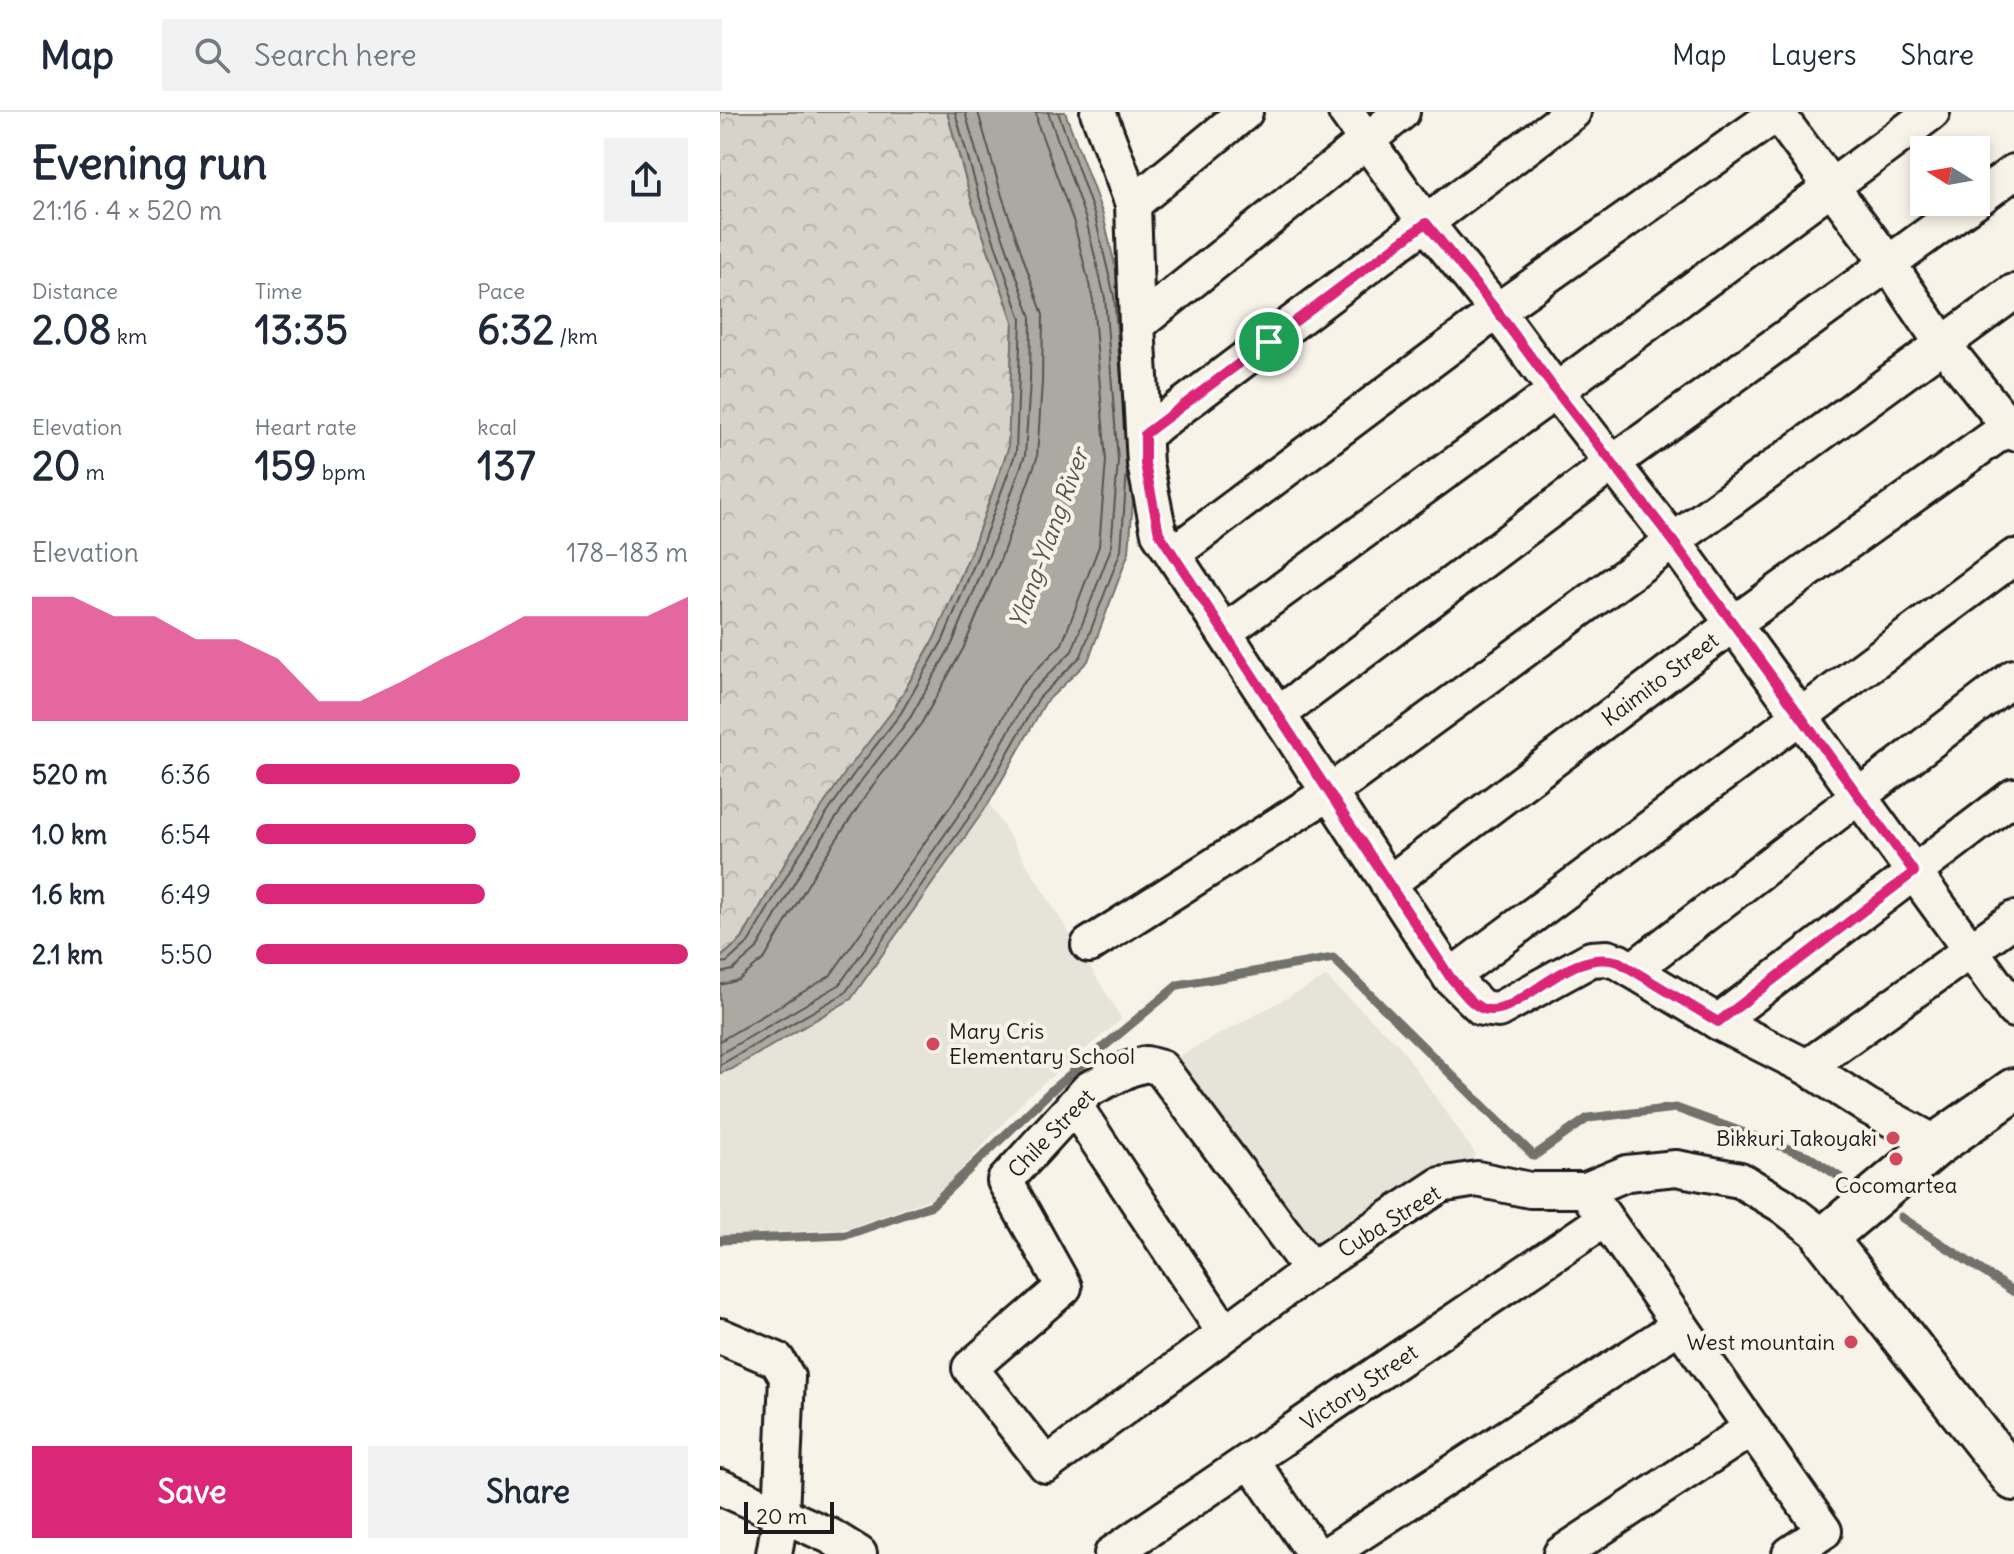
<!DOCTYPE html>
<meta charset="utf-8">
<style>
body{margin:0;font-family:Delius,sans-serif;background:#f2f2f3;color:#1f2937;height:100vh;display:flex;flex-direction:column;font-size:30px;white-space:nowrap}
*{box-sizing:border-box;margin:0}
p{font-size:26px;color:#747a83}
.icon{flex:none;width:44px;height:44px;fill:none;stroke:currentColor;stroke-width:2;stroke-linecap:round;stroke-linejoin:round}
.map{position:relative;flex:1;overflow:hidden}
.drawer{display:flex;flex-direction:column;background:#fff;width:720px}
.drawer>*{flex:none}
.needle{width:52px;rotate:281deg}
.tools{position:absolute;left:1190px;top:24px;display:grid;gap:16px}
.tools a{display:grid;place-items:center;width:80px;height:80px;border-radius:0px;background:#fff;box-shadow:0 4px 12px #0003;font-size:40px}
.scale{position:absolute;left:24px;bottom:20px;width:90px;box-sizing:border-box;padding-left:8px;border:4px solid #1c1c1c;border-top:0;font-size:22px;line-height:28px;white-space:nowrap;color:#1c1c1c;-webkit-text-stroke:6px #f7f3e8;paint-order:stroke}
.pin{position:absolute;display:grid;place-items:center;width:68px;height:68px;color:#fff;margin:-34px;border:4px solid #fff;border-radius:50%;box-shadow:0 2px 8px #0007}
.round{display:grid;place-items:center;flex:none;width:84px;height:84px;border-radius:0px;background:#f2f2f3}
.head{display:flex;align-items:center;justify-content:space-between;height:136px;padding:0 32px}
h1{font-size:44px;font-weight:800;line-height:60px}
.metrics{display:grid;grid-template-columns:repeat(3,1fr);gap:12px;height:136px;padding:8px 32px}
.metrics div{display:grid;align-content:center}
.metrics b{font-size:40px;font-weight:800}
.metrics small{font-size:22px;font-weight:400}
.metrics p{font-size:22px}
.chart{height:224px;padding:16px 32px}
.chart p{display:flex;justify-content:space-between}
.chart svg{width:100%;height:144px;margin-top:8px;fill:#db2777;opacity:.7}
.cta{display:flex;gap:16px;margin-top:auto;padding:16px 32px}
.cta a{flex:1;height:92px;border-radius:0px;background:#db2777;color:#fff;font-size:32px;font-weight:800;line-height:92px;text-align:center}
.cta a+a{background:#f2f2f3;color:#1f2937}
ul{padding:0 32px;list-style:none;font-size:26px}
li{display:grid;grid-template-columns:128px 96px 1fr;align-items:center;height:60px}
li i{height:20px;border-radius:10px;background:#db2777}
header{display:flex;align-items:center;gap:48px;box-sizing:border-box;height:112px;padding:0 40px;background:#fff;border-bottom:2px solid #e0e1e3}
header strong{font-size:38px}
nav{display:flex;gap:44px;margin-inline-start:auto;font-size:28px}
.search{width:560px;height:72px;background:#f2f2f3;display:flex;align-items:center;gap:20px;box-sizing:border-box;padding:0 28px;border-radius:0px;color:#747a83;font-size:30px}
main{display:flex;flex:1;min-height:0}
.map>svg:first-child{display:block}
.built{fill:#e6e3d9}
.forest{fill:url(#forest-crowns);stroke:#7a7874;stroke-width:2}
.water{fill:#aca9a2;stroke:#72716c;stroke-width:2}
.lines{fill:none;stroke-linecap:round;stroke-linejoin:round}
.shore{stroke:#565452;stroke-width:2}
.stream{stroke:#72716c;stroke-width:9}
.minor-casing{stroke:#1c1c1c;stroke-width:40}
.tertiary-casing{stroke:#1c1c1c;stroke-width:48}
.minor{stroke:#f7f3e8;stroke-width:34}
.tertiary{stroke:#f7f3e8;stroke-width:42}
.route-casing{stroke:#fff;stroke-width:16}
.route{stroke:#db2777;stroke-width:10}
.poi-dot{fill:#d1495b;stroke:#f7f3e8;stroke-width:3}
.labels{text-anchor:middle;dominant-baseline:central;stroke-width:8;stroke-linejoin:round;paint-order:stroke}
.street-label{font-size:22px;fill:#1c1c1c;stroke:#f7f3e8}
.poi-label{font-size:22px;fill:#1c1c1c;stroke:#f7f3e8;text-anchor:end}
.water-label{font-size:24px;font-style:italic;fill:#565452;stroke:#f7f3e8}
</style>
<header>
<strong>Map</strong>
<div class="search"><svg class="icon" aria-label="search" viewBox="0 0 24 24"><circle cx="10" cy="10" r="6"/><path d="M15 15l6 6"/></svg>Search here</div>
<nav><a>Map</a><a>Layers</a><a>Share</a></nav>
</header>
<main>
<section class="drawer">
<div class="head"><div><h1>Evening run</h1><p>21:16 · 4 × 520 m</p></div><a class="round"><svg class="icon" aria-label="share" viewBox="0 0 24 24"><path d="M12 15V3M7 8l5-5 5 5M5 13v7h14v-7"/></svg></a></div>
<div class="metrics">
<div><p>Distance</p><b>2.08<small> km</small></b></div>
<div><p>Time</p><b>13:35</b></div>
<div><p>Pace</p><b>6:32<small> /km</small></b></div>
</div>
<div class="metrics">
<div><p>Elevation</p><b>20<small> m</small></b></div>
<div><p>Heart rate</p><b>159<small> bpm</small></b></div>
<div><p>kcal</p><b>137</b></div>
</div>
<div class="chart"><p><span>Elevation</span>178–183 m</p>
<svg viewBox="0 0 160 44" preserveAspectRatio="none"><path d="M0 44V6L10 6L20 12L30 12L40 19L50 19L60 25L70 38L80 38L90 32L100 25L110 19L120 12L130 12L140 12L150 12L160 6V44z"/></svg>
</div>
<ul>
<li><b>520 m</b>6:36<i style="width:61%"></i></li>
<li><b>1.0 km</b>6:54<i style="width:51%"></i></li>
<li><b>1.6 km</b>6:49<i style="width:53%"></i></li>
<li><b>2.1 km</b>5:50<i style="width:100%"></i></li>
</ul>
<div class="cta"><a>Save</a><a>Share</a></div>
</section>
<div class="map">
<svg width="1294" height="1442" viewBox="0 0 1294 1442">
<defs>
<pattern id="forest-crowns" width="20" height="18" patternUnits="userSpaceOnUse" patternTransform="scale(2)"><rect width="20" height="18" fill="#d7d3cb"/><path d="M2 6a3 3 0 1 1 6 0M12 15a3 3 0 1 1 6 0" fill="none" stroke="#b8b5ae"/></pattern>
</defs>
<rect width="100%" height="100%" fill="#f7f3e8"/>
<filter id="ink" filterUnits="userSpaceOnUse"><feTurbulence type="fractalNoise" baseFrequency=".0125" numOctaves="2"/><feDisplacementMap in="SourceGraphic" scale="16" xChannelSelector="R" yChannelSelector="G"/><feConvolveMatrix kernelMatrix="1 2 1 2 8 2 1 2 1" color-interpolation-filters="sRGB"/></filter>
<g filter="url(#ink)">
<!-- built -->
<g class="built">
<path d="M269,691l133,216 -94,77 -91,100 -87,32 -130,8v-163l12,-4 119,-70z"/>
<path d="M606,865l73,68 77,110 -155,103 -147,-199z"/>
</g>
<!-- forest -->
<path class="forest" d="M0,0h227l26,94 40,115 -5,128 -37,103 -36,85 -41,72 -102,142 -50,88 -22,19z"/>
<!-- water -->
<path class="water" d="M227,0h118l38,103 19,80 14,166 -7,91 -41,109 -43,42 -56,100 -138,196 -119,70 -12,4v-115l22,-19 50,-88 55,-81 47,-61 41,-72 36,-85 37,-103 5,-128 -40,-115z"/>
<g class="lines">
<!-- shore -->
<g class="shore">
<path d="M338,0l37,105 19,79 7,82"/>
<path d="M0,851l7,-1 21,-19 51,-88 54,-80 48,-62 42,-73 35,-85 38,-103 5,-133 -40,-116 -26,-91"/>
<path d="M0,861l13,-3 23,-20 51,-89 54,-80 49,-63 42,-74 36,-86 37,-103 5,-74 1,-64 -41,-117 -25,-88"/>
<path d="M0,873l19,-5 26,-22 53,-91 53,-79 50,-64 42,-75 36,-86 38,-105 5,-76 1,-67 -41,-119 -24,-84"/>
<path d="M0,929l110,-65 134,-189 57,-102 41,-41 37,-98 7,-85 -13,-161 -19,-77 -36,-98 -2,-13"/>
<path d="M0,942l119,-69 135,-192 57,-101 41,-41 39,-103 7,-87 -13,-163 -19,-78 -38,-108"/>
<path d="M0,953l125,-72 137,-194 57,-101 42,-42 40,-106 6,-79"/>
</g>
<!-- stream -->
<g class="stream">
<path d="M1181,1105l113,75"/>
<path d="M0,1128l126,-5 86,-30 122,-117 124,-103 155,-27 201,198 54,-38 88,-10 132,48 36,24"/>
</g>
<!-- minor casing -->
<g class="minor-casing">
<g id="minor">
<path d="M378,0l35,92 4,121 8,139 14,69 291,444 32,31 16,2 93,-51 16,-1 12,4 99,60 89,45 60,39 70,38"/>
<path d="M626,0l80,111 71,88 59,80 117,150 341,469"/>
<path d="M1056,0l112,151 54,80 72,90"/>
<path d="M1256,88l38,-28"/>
<path d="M413,92l112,-92"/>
<path d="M417,213l265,-213"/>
<path d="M425,322l428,-322"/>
<path d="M454,441l323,-242 282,-199"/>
<path d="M506,519l330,-240 376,-279"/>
<path d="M559,602l335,-252 359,-260"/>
<path d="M668,772l345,-260 281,-201"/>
<path d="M369,833l241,-153 684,-500"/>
<path d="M912,858l382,-293"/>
<path d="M730,865l564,-420"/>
<path d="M998,910l296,-226"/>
<path d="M1087,955l207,-148"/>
<path d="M354,993l151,228"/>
<path d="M873,1089l231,330 -34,23"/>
<path d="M591,1158l-150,-202 -15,-4 -17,5 -40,20 -84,92 59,106 -94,81 76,97 265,-195 129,-85 37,-6 53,11h56l41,-17 49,-5 64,12 42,25 43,33"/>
<path d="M0,1224l57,24 10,17 -6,137 -7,40"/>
<path d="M531,1349l64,93"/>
<path d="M0,1375l110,49 29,18"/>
<path d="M392,1442l493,-335"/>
<path d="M608,1442l352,-229"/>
<path d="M841,1442l191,-126"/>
</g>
</g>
<!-- tertiary casing -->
<g class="tertiary-casing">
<path id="tertiary" d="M1294,978l-77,54 -112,94 189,241"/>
</g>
<!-- minor -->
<use href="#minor" class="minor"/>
<!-- tertiary -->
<use href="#tertiary" class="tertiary"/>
</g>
</g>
<g class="lines" filter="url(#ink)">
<!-- route casing -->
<g class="route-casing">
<path id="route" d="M706,111l71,88 59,80 117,150 241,331 -196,150 -99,-60c-52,-18 -104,62 -138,46 -12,-6 -22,-21 -31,-31l-291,-444 -14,-69v-30z"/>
</g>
<!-- route -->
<use href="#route" class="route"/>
</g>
<!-- markers -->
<g class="poi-dot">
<circle cx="213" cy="932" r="8"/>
<circle cx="1173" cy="1026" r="8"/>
<circle cx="1176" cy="1047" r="8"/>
<circle cx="1131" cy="1230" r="8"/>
</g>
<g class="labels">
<!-- street labels -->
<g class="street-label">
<text transform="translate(940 567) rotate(-37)">Kaimito Street</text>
<text transform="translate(331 1021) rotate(-46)">Chile Street</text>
<text transform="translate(669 1109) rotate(-32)">Cuba Street</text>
<text transform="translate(639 1275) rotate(-34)">Victory Street</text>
</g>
<!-- poi labels -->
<g class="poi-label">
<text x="229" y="919" text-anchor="start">Mary Cris<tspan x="229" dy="25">Elementary School</tspan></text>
<text x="1157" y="1026">Bikkuri Takoyaki</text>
<text x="1176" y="1073" text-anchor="middle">Cocomartea</text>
<text x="1115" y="1230">West mountain</text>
</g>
<!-- water labels -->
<g class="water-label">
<text transform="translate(328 426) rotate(-70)">Ylang-Ylang River</text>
</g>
</g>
</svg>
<div class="tools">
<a><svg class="needle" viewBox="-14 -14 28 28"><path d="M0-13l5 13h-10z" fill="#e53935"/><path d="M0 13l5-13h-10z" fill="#747a83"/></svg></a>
</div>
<div class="scale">20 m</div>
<div class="pin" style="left:549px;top:230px;background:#1e9e55"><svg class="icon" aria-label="arrive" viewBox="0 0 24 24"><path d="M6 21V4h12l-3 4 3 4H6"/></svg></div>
</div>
</main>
